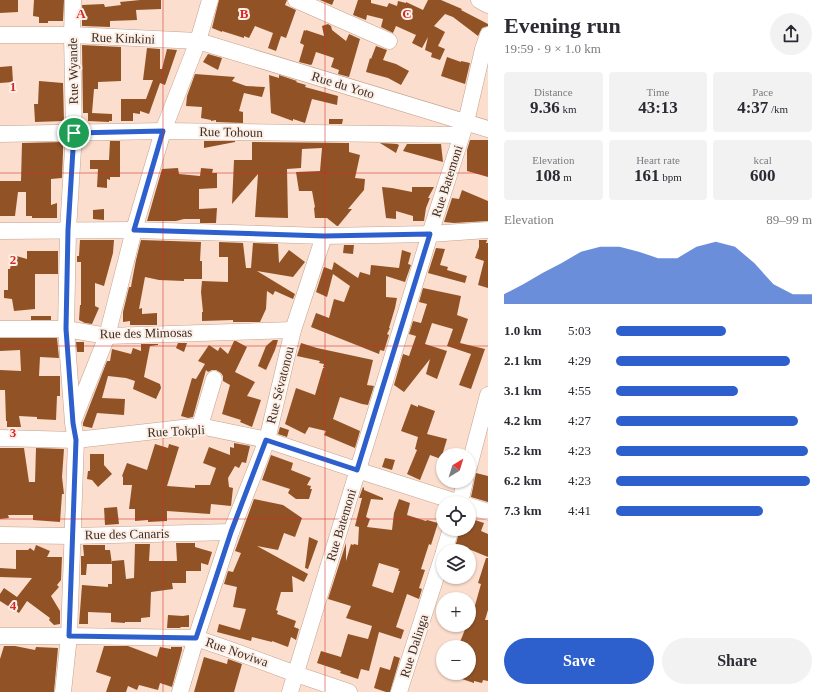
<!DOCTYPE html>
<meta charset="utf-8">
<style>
body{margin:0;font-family:"Times New Roman",serif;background:#f2f2f3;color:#2b2b33;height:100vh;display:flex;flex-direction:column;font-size:15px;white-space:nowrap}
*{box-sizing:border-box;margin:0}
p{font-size:13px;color:#7c7c81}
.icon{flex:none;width:22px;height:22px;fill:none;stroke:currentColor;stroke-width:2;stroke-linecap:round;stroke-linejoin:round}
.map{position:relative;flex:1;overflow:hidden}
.sheet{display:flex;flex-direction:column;background:#fff;width:340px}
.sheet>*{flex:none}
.needle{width:26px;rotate:38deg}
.controls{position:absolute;left:436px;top:448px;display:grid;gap:8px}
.controls a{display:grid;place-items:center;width:40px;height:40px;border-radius:50%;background:#fff;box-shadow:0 1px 3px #0004;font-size:20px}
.pin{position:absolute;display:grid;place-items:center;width:34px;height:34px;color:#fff;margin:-17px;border:2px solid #fff;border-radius:50%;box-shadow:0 1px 4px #0007}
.round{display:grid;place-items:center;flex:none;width:42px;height:42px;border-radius:21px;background:#f2f2f3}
.headline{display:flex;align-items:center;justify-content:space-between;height:68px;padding:0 16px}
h1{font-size:22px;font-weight:600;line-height:30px}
.stats{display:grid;grid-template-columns:repeat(3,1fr);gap:6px;height:68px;padding:4px 16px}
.stats div{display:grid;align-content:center;border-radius:4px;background:#f2f2f3;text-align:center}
.stats b{font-size:17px;font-weight:600}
.stats small{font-size:11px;font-weight:400}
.stats p{font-size:11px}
.chart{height:112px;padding:8px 16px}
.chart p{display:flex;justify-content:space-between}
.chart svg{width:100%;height:72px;margin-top:4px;fill:#2d5fcd;opacity:.7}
.primary-button{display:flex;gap:8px;margin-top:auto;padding:8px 16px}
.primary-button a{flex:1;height:46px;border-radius:24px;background:#2d5fcd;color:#fff;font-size:16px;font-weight:600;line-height:46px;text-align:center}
.primary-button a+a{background:#f2f2f3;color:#2b2b33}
ul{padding:0 16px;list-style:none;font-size:13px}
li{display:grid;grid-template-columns:64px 48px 1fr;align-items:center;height:30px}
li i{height:10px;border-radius:5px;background:#2d5fcd}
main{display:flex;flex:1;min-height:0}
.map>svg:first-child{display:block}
.building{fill:#915326;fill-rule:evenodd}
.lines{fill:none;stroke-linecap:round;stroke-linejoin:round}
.minor-casing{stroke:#c4a28e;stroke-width:17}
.minor{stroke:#fff;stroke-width:16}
.route-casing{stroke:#fff;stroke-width:8}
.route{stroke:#2d5fcd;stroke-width:5}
.grid{fill:none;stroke:#d62828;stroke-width:1;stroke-opacity:0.55}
.labels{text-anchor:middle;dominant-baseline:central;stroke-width:4;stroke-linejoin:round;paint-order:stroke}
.street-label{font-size:13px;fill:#3b2d25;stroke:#feefe6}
.grid-label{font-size:13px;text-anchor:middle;font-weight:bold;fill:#d62828;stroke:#feefe6;stroke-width:4;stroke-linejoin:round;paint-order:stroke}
</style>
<main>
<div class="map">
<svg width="488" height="692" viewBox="0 0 488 692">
<rect width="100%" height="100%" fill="#fbdecd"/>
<!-- building -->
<g class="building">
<path d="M0,0h18v12l-18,1z"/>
<path d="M34,0h30l-1,21h-15v2h-9v-6l-6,-1z"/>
<path d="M140,0h21v9l-25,1 1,10 -27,1v6l-28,-1v-8h1l-1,-13 22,-1 1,3 16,-2 -1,-3z"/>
<path d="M219,0h68l-2,5 11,5 -10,28 -5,-2 -5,15 -8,-3 5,-15 -18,-7 -6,12 -5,-2v2l-22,-7v1l-10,-4z"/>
<path d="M320,0h14l-2,5z"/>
<path d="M358,0h13v3l16,4 2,-4 8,3 1,-5 8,2v-1l17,8 5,-10h13l21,9 -1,1 27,14v2l-6,2 -4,8 -25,-19 -8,-3 -11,12 11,6 -7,14 7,3 -5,11 -9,-3 1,-4 -7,-3 3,-13 -6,11 -10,-5 4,-8 -20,-9 -3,7 -12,-6 2,-8 -16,-4 -1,5 -13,-5z"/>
<path d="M328,24l3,2 1,4 14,11 3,-7 11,5 -11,38 -11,-3 1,-4 -8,-3 3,-9 -18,-6 -4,12 -1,1 -12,-3 5,-17 -4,-2 4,-13 2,1v-1l18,6 -2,-10z"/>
<path d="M82,45l39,2v34l-23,1v7h-4l-2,24 20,1v7h-3v1l-21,-1v-8h-5z"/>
<path d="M376,46l11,4 -4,10 13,4 13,7 -8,14 -13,-7 -22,-6 4,-14 1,1z"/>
<path d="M147,48l13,1v20h2l5,-20 10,1 -12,35 -5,-2 -11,31 -9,-3v3l-7,-1v8h-12v-22h25l7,-19h-10z"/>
<path d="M208,54l14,4 -4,12 -15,-8z"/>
<path d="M447,57l14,5v-1l9,2 -5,21 -24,-8z"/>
<path d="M12,66l1,16 -13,1v-16z"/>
<path d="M195,74l40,3 -3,4 14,5 19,1 -3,10 -18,-4 -5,18 4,1v11l-27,-1v-2l-5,1v-1l-10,-2 1,-11 -16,-1 1,-10z"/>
<path d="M269,75l10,3v-3l18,6 -1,1 10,3 -1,2 33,9 -1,9 -25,-6 -7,24 -12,-4v2l-22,-8z"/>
<path d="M39,81l24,2 1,38 -29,1 -1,-18h4z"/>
<path d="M329,119h14l-1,5h-13z"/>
<path d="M470,140h18v37l-21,-6v-21z"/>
<path d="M110,141h10v36h-10v3l-3,-1v9l-10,-1 1,-18h-8v-9h19z"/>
<path d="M204,141h31v1l-31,6z"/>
<path d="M63,142v11l-1,25 -11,1v26l6,-2v15h-25v-2h-6v-24h-8l-3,24h-15v-35h21l1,-38z"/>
<path d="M252,142l97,1v9l11,3 -5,23 10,1 -1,11 -16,19h4l-14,17h-1l-10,-8h-12l-1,-10 1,-1 -3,-16h-13l-3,-19 24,-1 2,-23 -20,1 -1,19 -14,1 1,49 -33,-1 3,-43 -26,30 2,-44h18z"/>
<path d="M380,143l17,1 2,1 -3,8z"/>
<path d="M407,144h34l2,18 -40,-11z"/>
<path d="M178,168l1,6 21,2 1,-8 12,1 -1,4h5v15l-18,1v20l18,-1 -1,15h-16v-4h-16l-8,2h-29l15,-52z"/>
<path d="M382,187l10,1 20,4v-5h22l-6,11h2l-4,10 -2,13h-11v-5l-17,-5v8l-10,-1z"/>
<path d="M462,190l26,11v20l-34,2 -10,-1 8,-24 7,1z"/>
<path d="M104,209v11l-11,-1v-9z"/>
<path d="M80,240h34l-1,13 -9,33 -9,-3v23l4,2 -7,16 -7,-1 -6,-3 1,-15h1v-43h-4v-6h2z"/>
<path d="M141,240l60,2 -1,19h2v18h-18v2l-25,-1 -14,-3 -6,32 3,-1v6l15,-1v12h-27v-4l-7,1v-10l6,-25h2l1,-6 4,-21z"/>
<path d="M479,240h8l-1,3h2v45l-10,-3 6,-24 -9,-3 4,-11z"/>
<path d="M219,242l24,1 3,25h5l2,-25 25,1 1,19 10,-13 16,12 -12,15 -36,-6 38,23 -2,5 -18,-8 -2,4 -6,-4 -1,18 -6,13h-27v-2l-31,1v-9h1l-2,-20 1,-11 26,1v-25h-9z"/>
<path d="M344,245h10l-1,9 -10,-1z"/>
<path d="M436,248l9,1 -5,16 8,2 -1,3 20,6 -2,7 -37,-10z"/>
<path d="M402,250l9,3 -3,11 3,1 -6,17 -19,-6v21l11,1 -2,10 -6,20h1l-3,6 2,1 -5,16 -4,-1 -1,4 -68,-27 5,-14 13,5 5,-19 10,3 6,-16 -17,-12 -6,23 -11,-5 8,-25 8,3 2,-8 24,16 2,-6 10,3 1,-10 28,3z"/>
<path d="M27,251h31v23h-23v35l-21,2 -2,-12 -8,-1v-8h4v-21h2l3,-14 14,4z"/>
<path d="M423,288l38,8 -4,19 11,4 -8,24 25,6 -14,40 -12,-4 12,-31 -24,-8 6,-17 -21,-6 -7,21 22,7 -10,28 -11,-5 4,-15 -26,33 -10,-7 9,-31 6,2 7,-20 -7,-2 4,-13 8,2 6,-19 -8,-2z"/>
<rect x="31" y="316" width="20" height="4"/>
<path d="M0,338h57l2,20 -19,-1 -1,19h21v20h-3l-1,24 -19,-1v-2l-18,-1 2,11h-14v-6h-1l-1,-31h-5v-20l21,1 -1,-21 -20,1z"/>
<path d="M273,340h5l-3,10 -9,20 -8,-4 8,-20z"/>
<path d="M234,341h2l11,6 -12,25 20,10 -8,14 14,4 -9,27 -12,-5 1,-2 -19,-6 8,-29 -7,-4v-5l-2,-3 -5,-3h-4l-4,2 -2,-2 -13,47 -5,1 -7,-2 11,-38 4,1 9,-15 -7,-3 11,-16 9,6 2,-4 8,7z"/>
<path d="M76,342h8v10h-7z"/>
<path d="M178,343h9l-3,9 -8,-4z"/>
<path d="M301,343l16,5 56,12 -6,25 7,1 -6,19 -6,-1 -22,-7 -7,22 27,12 -5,17 -31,-13 2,-4 -17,-4 -4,7 -20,-10 11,-36 19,7 8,-27h2l-2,-1 1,-3 -5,-1 1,-2 -23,-5z"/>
<path d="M141,344h17v1l-8,1 -6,31 16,7 1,4 -5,11 -23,-10 2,-8 -9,-3 -18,-2 -6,22 23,1 -1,16 -27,-2 -5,15 -9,-2v-3l24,-62h3l2,-12 19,5 2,-6 8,3z"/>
<path d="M411,404l7,3v-2l17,6 -8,23 20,5 -6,20 -11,-4 -10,25 -13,-6 10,-24 -2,-1 3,-12 -17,-6z"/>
<path d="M280,427l9,3 -2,7 -9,-3z"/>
<path d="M234,443l16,3 -4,17 -4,-1 -3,6 -4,-2 -7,12 1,9 4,1 -2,18 -20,-2 -1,10 -43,-3v10l-19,1v-2l-13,1v-12h-6l3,-24h-9v-8l-1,-1 5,-13 20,7 8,-26 13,4 1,-4 10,3 -12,39 28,2v-3h15l6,-17 -13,-5 6,-16 21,8v-8l4,1z"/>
<path d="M0,448h24l5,34h6l1,-34 28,1 -2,28 2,17h-2l-2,28 -27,-2v-5h-25l1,3 -9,1z"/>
<path d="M90,454h14v11l8,9 -14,13 -6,-7 -5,-1 1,-8h2z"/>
<path d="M271,455l22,8 -2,7 20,8 -4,7 4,1 -1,3h2l-3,10h-13l-8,-6 2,-4 -28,-9z"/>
<path d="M385,458l10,2 -3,10 -10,-3z"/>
<path d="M476,473l12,3v26l-17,-5z"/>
<path d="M363,487l1,1v2l19,8v2l-12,-1 -5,18 4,2 -3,8 25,3 2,-17 5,-14 11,4 -3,12 19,6 1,-1 11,3 -7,22 -2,-1 -8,25 4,1 -6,18 3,1 -3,10 -12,-5 -11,33 8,3 -3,9 -22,-7 -10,39 -8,-2 -3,10 -18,-6 1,-2 -24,-8 4,-12 20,6 7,-23 20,5 4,-13 -26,-8 5,-12 -23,-7 18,-56v18l5,-17 2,1 1,-1 4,1 1,-18 -4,-1 7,-28h-3zM379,563l20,6 -1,2h2l-7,22 -21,-7z"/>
<path d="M254,499l29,6 19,13 -7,19 -11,-4 -6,17 -21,-4 51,28 -4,8 -12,-6 1,16h-12l-5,18 2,1 -1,3 19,7 -2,6 5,2 -3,11 -5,-3 -3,10 -16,-6v1l-20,-5 -1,4 -34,-9 2,-8 21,6 6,-21 -13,-2 4,-20 -13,-3 4,-13 5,1 8,-19 -6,-2z"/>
<path d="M117,507l2,17 -14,1 -1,-17z"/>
<path d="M469,518l15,5 -3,8 7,3v23l-17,-7 -1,2 -15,-5 5,-18h9z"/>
<path d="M309,537l9,4 -10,28 -3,-1z"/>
<path d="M176,543h19v4l17,5 -4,13 -7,-2v8h-15v12h-14l1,6 -22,3 -1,25 -9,1v4h-16v1l-14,-1v-9l-23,-1v12h-9l3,-39 26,2v-3h4v-23l12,-1 2,19 8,-1 1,-34h15l-1,17h28z"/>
<path d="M36,545l14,6 -3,6h15l-1,23 -4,5 2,2 -8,9 9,15v13l-6,1 -5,-5 1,-2 -23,-17 -8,12 -19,-12v-7l4,-6 13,9 15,-19 -32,-1v-9l16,1v-19h12l2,-2 4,3z"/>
<path d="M83,545h22v5h5l2,14h-25l-1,11h-5v-19h3z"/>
<path d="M486,558h2v52l-3,10h3v61l-5,-1 -1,3 -8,-2v2l-24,-8v-2h19v-26h-11l8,-20 3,1v-21l5,2 7,-25 -3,-1z"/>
<path d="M168,615l15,1 6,-1v12h-9l1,1h-14z"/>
<path d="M4,646h11l20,4 1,-3 22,1 -4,44h-54v-33z"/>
<path d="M104,646h24l29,11 3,-10 11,2v-2h11v3l-10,37 -12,-4 -2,7 -19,-5 -2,5 -9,-4 -2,6h-20l5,-15 -15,-5z"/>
<path d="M394,656l6,2 -10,34h-4l-12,-4 6,-21 10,3z"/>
<path d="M204,657l23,7 1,-5 14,5 -8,28h-40z"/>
</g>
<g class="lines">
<!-- minor casing -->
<g class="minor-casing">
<g id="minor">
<path d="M296,0l93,41"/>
<path d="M479,0l9,5"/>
<path d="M0,35h72l126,6 290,88"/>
<path d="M0,134l163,-3 298,4"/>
<path d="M0,231l134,-1 190,6 106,-2 58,-4"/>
<path d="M0,329h66l41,7 186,-6"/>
<path d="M74,419l33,-83 27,-106 29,-99 35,-90 12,-41"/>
<path d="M200,426l14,-47"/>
<path d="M0,438l76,2 124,-14 67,14 90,30 103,33"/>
<path d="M469,467l19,-72"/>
<path d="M460,503l5,-22"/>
<path d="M469,506l19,6"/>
<path d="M0,535l72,1 159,-4"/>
<path d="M444,551l7,-22"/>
<path d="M0,636h69l127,2 32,11 68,25 53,18"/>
<path d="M63,692l6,-56 7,-196 -3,-17 -7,-94 2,-99 6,-97 -2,-98 1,-35"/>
<path d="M180,692l16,-54 35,-106 36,-92 26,-110 31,-94"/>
<path d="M290,692l140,-458 36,-112 17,-73 5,-14"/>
<path d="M399,692l44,-137"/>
</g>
</g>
<!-- minor -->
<use href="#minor" class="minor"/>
</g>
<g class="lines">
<!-- route casing -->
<g class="route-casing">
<path id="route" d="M163,131l-29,99 190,6 106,-2 -73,236 -91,-30 -35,92 -35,106 -127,-2 7,-196 -3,-17 -7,-94 2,-99 6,-97z"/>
</g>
<!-- route -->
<use href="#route" class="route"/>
</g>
<!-- grid -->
<path class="grid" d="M163,0v692M325,0v692M0,173h488M0,346h488M0,519h443M469,519h19"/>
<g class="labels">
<!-- street labels -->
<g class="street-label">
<text transform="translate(123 38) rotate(2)">Rue Kinkini</text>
<text transform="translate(73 71) rotate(-91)">Rue Wyande</text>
<text transform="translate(343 85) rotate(17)">Rue du Yoto</text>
<text transform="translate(231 132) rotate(1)">Rue Tohoun</text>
<text transform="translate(447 181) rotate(-72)">Rue Batemoni</text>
<text transform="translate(146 333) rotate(-1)">Rue des Mimosas</text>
<text transform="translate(280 385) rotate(-76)">Rue Sévatonou</text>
<text transform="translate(176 431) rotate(-3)">Rue Tokpli</text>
<text transform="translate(341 525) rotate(-73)">Rue Batemoni</text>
<text transform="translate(127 534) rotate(-1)">Rue des Canaris</text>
<text transform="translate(414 646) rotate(-72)">Rue Dalinga</text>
<text transform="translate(237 652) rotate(19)">Rue Noviwa</text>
</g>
</g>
<g class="grid-label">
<text x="81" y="18">A</text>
<text x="244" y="18">B</text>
<text x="407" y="18">C</text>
<text x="13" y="91">1</text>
<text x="13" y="264">2</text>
<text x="13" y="437">3</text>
<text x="13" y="610">4</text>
</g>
</svg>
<div class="controls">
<a><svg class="needle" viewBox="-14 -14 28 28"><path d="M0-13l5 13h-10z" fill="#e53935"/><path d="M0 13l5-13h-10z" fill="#7c7c81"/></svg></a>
<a><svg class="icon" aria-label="locate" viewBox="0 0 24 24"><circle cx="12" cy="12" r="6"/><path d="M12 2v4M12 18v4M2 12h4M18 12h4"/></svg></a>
<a><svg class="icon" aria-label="layers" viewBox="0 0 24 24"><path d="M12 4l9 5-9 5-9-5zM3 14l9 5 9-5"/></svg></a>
<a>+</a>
<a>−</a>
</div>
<div class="pin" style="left:74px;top:133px;background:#1e9e55"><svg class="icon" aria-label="arrive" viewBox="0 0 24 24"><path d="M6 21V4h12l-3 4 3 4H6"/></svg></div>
</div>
<section class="sheet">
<div class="headline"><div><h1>Evening run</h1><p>19:59 · 9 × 1.0 km</p></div><a class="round"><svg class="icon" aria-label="share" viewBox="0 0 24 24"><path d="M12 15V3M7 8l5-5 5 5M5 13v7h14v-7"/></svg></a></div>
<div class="stats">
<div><p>Distance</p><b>9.36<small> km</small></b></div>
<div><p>Time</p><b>43:13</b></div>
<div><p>Pace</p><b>4:37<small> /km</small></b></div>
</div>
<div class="stats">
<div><p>Elevation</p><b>108<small> m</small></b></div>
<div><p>Heart rate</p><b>161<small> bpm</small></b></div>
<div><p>kcal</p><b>600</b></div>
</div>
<div class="chart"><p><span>Elevation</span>89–99 m</p>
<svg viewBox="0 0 160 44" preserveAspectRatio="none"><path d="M0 44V38L10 32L20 25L30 19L40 12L50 9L60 9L70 12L80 16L90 16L100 9L110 6L120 9L130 19L140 32L150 38L160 38V44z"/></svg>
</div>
<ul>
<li><b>1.0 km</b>5:03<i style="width:56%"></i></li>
<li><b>2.1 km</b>4:29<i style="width:89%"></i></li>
<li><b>3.1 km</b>4:55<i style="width:62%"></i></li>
<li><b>4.2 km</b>4:27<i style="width:93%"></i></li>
<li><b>5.2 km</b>4:23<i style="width:98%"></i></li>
<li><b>6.2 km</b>4:23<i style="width:99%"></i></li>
<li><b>7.3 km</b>4:41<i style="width:75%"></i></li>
</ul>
<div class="primary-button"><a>Save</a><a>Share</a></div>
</section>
</main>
